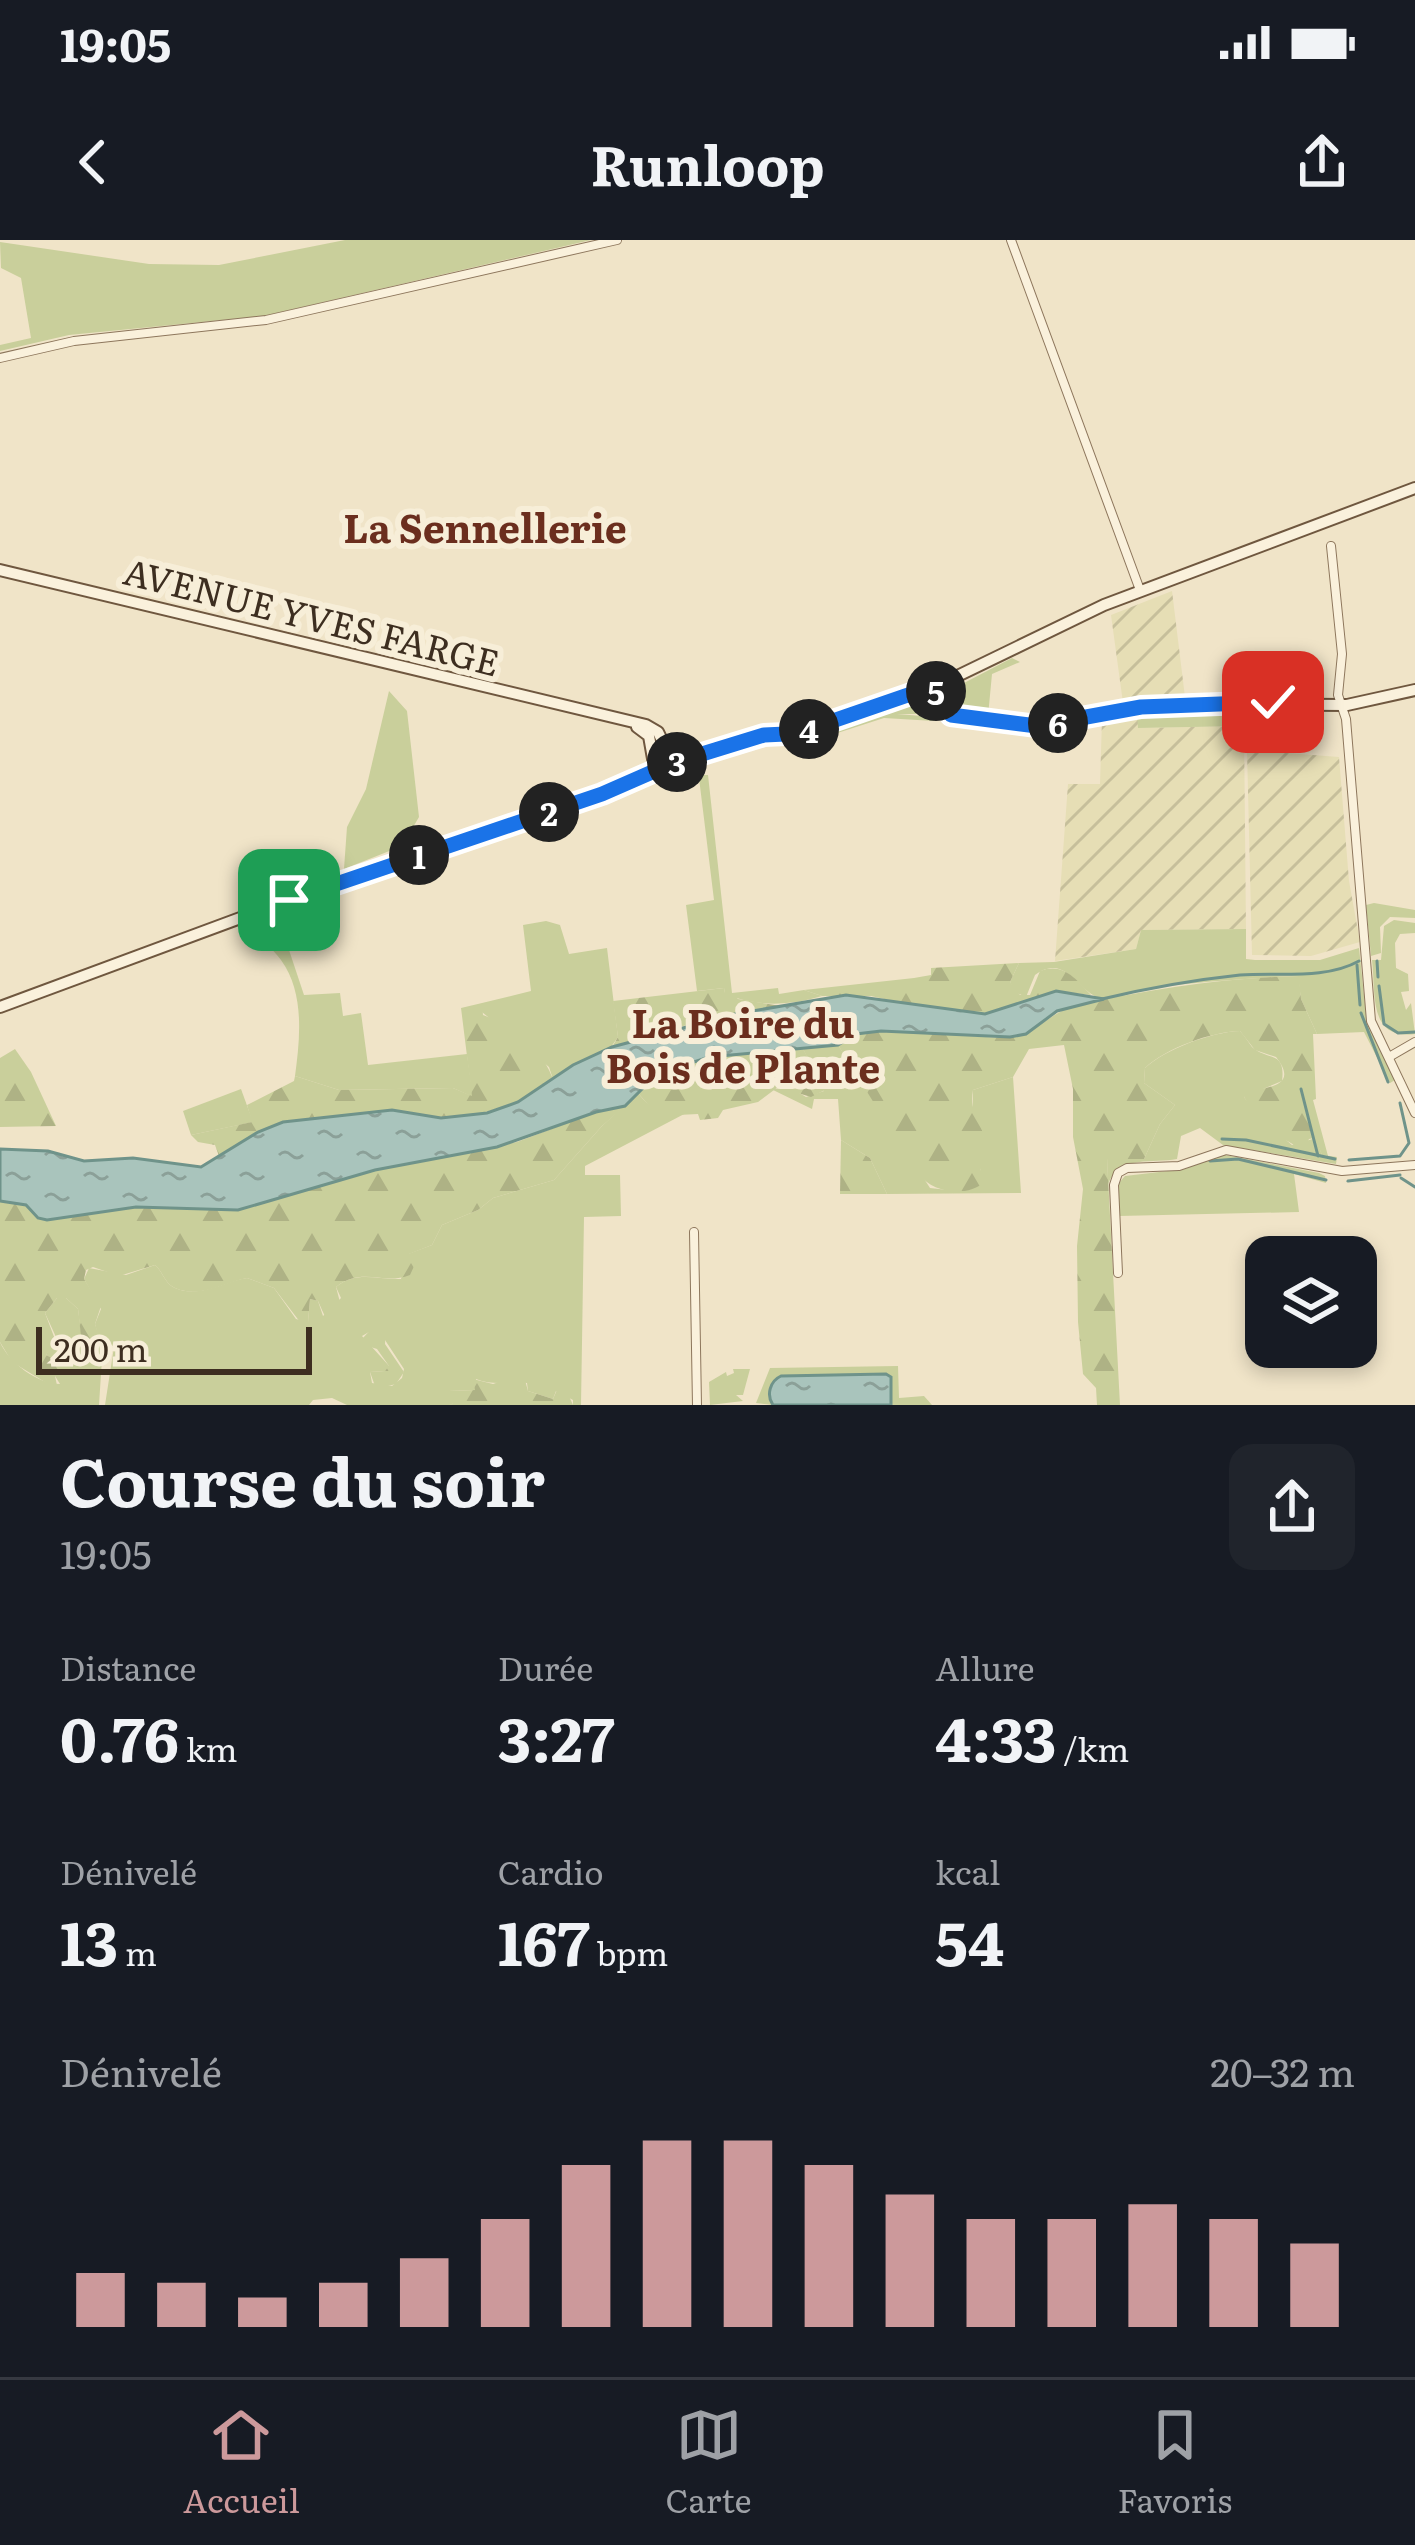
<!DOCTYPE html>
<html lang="fr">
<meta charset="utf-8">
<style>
body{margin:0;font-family:Literata,serif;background:#20242c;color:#f1f3f6;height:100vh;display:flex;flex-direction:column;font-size:45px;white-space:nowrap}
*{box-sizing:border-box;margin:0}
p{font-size:39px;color:#9ea1a6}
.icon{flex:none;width:66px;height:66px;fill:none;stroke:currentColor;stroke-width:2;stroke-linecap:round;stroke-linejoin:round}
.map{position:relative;height:1165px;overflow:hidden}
.sheet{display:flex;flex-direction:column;background:#171b24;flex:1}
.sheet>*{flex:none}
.buttons{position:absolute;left:1245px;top:996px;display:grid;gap:24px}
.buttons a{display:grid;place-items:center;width:132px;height:132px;border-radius:24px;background:#171b24;box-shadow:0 6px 18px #0003;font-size:60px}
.scale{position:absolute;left:36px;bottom:30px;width:276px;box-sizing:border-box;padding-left:12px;border:6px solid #3d2e20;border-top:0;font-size:33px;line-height:42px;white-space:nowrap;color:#3d2e20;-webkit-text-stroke:9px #f7eed8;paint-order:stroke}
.pin{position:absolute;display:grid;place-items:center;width:102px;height:102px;color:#fff;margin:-51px;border-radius:24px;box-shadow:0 6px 18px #0006}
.km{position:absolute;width:60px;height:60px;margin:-30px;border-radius:50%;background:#222;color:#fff;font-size:33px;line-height:60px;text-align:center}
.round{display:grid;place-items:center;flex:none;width:126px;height:126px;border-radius:24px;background:#20242c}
.summary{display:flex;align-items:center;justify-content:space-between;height:204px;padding:0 60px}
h1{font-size:66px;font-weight:700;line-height:90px}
.stats{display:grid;grid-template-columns:repeat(3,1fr);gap:18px;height:204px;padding:12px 60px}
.stats div{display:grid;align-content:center}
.stats b{font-size:60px;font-weight:700}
.stats small{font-size:33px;font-weight:400}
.stats p{font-size:33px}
.chart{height:336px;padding:24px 60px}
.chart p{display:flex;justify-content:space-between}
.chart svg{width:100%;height:216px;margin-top:12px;stroke:#cc999b;stroke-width:6}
.status{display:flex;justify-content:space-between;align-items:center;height:84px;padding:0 60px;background:#171b24;direction:ltr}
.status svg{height:33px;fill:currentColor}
header{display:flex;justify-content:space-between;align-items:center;height:156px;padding:0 60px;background:#171b24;font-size:54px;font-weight:700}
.tab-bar{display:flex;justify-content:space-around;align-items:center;height:168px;border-top:3px solid #363941;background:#171b24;font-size:33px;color:#9ea1a6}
.tab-bar a{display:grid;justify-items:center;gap:6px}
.tab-bar .current{color:#cc999b}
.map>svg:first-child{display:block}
.farmland{fill:url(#farmland-furrows)}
.grass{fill:#c9cf9b;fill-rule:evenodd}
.forest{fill:url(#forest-firs)}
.water{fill:url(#water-ripples);stroke:#6f938a;stroke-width:3}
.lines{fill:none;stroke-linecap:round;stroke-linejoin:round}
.stream{stroke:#6f938a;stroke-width:3}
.street-casing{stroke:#8d765c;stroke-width:10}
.secondary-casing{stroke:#6f573f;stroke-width:14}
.street{stroke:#faf1dc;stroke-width:8}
.secondary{stroke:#faf1dc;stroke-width:10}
.route-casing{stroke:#fff;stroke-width:24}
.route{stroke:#1a73e8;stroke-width:15}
.labels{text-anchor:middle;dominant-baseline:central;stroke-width:12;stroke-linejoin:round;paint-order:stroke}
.street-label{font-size:36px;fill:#3d2e20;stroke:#f7eed8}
.neighbourhood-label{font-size:39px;font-weight:bold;fill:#6b2e1e;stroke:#f7eed8}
</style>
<div class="status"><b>19:05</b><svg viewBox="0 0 49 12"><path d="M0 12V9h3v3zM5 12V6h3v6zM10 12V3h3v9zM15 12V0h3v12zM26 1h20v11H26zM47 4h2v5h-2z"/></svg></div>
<header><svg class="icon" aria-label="back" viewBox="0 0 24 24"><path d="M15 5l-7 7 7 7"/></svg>Runloop<svg class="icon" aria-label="share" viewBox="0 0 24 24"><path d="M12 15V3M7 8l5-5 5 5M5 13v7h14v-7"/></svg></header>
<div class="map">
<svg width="1415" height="1165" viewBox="0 0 1415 1165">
<defs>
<pattern id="farmland-furrows" width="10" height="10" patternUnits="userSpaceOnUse" patternTransform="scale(3)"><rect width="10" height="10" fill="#e6deb5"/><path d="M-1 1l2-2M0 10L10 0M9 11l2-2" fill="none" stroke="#c6bf9b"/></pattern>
<pattern id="forest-firs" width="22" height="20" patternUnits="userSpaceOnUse" patternTransform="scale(3)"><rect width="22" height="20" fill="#c9cf9b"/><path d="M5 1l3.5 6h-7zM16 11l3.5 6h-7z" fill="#aeb285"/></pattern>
<pattern id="water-ripples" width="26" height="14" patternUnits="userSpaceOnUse" patternTransform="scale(3)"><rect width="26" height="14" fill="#a9c4bc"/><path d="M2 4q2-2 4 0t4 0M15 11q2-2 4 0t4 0" fill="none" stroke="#8ba098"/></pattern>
</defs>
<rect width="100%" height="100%" fill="#f0e4c8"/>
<!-- farmland -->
<g class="farmland">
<path d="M1172,351l13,106 -62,6 -12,-88z"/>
<path d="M1137,473l2,15 105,-2 2,203 -105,1 -5,19 -81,12 13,-177h32l2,-65z"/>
<path d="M1247,510l92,7 10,124 11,61 -49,14 -59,-1z"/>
</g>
<!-- grass -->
<g class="grass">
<path d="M345,0h246l-327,76 -195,19 -69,16v-6l31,-7 -10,-60 -20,-10 -1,-26 149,22 70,1z"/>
<path d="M1012,418l8,4 -28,12 -4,42c-14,-3 -33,-4 -33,-23l9,-10z"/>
<path d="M389,451l18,20 12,106 -17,29 -58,23 3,-42 19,-38z"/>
<path d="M927,461l8,13h-38l37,3v4l-50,-3 -59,19 5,-9z"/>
<path d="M1193,469h51v17l-106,2 -1,-15z"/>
<path d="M699,535h9l24,218 46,-5 1,6 25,-4 18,6c-33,10 -65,11 -97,-2l-1,-6 -27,3 -11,-86 28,-5 -15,-122 -19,3z"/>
<path d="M1374,663l41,7v8l-25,-1 -10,10 1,26 -10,3 -5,-51z"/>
<path d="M1394,680l21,3v10l-15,1 -5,9 1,25 12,6 1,17 -8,1 5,18 5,-7 4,31c-47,6 -39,-39 -43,-74h9l3,-34z"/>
<path d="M546,681l14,4 9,29 38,-6 11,89 -7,10 -58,32 -4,-12 -67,-55v-9l49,-12 -8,-66z"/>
<path d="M270,683l3,7 8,-4 23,69 36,-2 3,23 18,-3 7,52 99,-11 6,43 -20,-9 -114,2 -44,-14c5,-37 10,-83 -14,-116 -8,-11 -19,-19 -26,-30z"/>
<path d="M1246,689v30l9,1h65l39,-12 8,75 28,57 -5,3 -26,-51 -47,2 -16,-35 -3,-23c-50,2 -98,6 -148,12 -14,2 -32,12 -45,11 -27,-2 -37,-48 -70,-24l-9,22 -11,-5 -5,-10 9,-19 35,-1 82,-13 5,-19z"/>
<path d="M1240,791c5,5 8,11 12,16 15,14 34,3 30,34l-38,16 27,38h9l12,10 24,-7 6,17 15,2 -1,7 -113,-19 -23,-17 -19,8 -4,23c-24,5 -57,-5 -69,25l-1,-26 37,1 16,-35 15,-19 -31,-22 1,-15c21,-19 66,-36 95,-37z"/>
<path d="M801,805h37l92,143 27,3 24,-19 -3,-11 6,-23 -11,-22v-26l40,-13 8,116 -134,1 -17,-36 -29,-18 -3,-41h-24l-2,10 -41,-20 20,-1 15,9 18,-6z"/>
<path d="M241,849l12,33 -62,13 -8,-24z"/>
<path d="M638,853c14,18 27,23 50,19l-103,54v9h35l1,41 -37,1 -3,188h-8v-5l-17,-9 -3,8 -25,-8 -1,-8c-18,-2 -34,3 -51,-4l-1,11 -26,1 4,13 -4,1h-102l-15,-7 -19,2 -4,5h-204l9,-58 -6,-5 -5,1 -4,62h-99v-63c9,21 38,42 60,42l-5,-8 9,-11 -18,-10 10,-18 -11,-24 12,-15h9l12,11 6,44 15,-13 -4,-16 6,-15 -17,-30 5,-11 37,7 29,-10c8,7 10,19 20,23 24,11 50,-7 72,-10l27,10 22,31 12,3 2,-23 8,2 5,15 18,-18 -5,-11c21,-17 41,-7 65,-8l7,-25 24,-9 10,-20 36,-15 15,-12 61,-18 48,-54zM369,1092l16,8 19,29 -2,9 -10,8 -20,-3 -2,-11 15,-1 5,-4 -28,-31z"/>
<path d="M1220,914l99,19 6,3 1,7 -32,-9 5,38 -180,4 -1,-32 7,-8 60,-7z"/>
<path d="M898,1126l1,32 25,-2 8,9h-41l-5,-31 -105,2 -11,24 3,5 -17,-2 14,-35z"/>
<path d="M733,1129h17l-7,26h-7l7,6 -33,4 -1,-23 17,-10 1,4 7,-3z"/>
</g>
<!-- forest -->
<g class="forest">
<path d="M1019,723l-9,19 10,13h10l10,-24c23,-9 36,8 51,24l-35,-4 -71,23 -56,-5 -58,-13h-49l-18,-6 110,-12 17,-3v-7z"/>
<path d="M1299,736l2,23 16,35h-4l3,65 -3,1 15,56 -6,-1 -7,-17 -6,1 -3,7 -10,1c-11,-10 -18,-7 -30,-13 -9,-5 -16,-28 -22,-37l3,-5c19,-5 53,-5 29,-35l-21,-7 -15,-19c-29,1 -74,17 -95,37l-1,15 31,22 -15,19 -16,35h-37l13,246h-23l-1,-17 -13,-14 -5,-52 -1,-76 6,-57 -10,-52v-48l-9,-44 -35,4 -16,28 -40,13c-4,25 9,31 12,51 2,20 -13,17 1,40 -19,17 -51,13 -68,-7l-80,-129c5,-3 10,-7 15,-10 35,-18 115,6 155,2 28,-2 45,-28 73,-33 73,-15 143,-26 218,-28z"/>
<path d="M724,748l1,5h7l6,6 43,7 -98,20 -71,21 6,-10 -5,-36z"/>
<path d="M482,763l1,12c33,12 57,31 70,64l-35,23 -39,12 -38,4 -49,-8 -109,12 -64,34 -4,-11 -17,-3 -7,-7 61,-13 -5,-17 47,-24 1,-5 44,14 114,-2 19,8 -11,-88z"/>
<path d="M801,805l24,45 -14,7 -33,-10 -20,15 -35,8 -5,8 -18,2 -2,-6 -40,2 -20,-23c38,-44 109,-40 163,-48z"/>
<path d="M15,809l16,23 25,54 -56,1v-69z"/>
<path d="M625,866l-23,20 -48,54 -61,18 -15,12 -36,15 -10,20 -23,9 7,8 -6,13c-28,11 -46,-9 -74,12l5,19 -14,15 -9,-20 -8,-2 -2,23h-8l-26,-34 -27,-10c-22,4 -47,21 -72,10 -10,-4 -12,-16 -20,-23l-36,11 -26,-9 -7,3 -2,9 17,27 -6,18 5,15 -17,15 -5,-45 -12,-11h-9l-12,15 11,29 -10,13 18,9 -1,11 -8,1 3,14 -46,-28 -12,-20v-141l26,4 21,15 89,-13 102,3 137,-40 142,-28 79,-30z"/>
<path d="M841,900l29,18 17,36h-47z"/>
<path d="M376,1084l10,5 -1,15 19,28 -8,12 -20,5 -6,-17 15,-1 4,-5 -12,-17 -13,-4 -2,-6z"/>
<path d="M514,1137l11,3 3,11 25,8 6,-14h5l9,20h-129l9,-1 -7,-8 3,-5 26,-1 -2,-11 20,5z"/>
</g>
<!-- water -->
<g class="water">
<path d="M1056,751l48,8 -47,12 -31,23 -16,3 -129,-6 -25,3 -18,11 -129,12 -52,17 -32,32 -29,6 -99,35 -122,23 -137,40 -102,-3 -89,13 -9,-2 -12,-13 -26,-4v-52l48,2 36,10 49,-3 68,9 57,-35 25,-10 109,-12 49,8 46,-5 31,-11 55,-37 39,-18 123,-33 111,-19 139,19z"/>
<path d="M886,1134l5,3v28h-118c-7,-10 -3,-24 8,-29z"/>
</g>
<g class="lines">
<!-- stream -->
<g class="stream">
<path d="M1377,721l1,16"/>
<path d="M1357,725l3,40"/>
<path d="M1379,746l5,38 14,9 17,-1"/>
<path d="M1102,759c46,-11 91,-19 138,-24 39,-3 85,5 119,-14"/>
<path d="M1361,773l27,69"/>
<path d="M1301,849l17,67"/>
<path d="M1222,899l24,1 89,19"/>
<path d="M1349,920l51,-4 9,-13 -9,-40"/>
<path d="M1210,921l28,-2 88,21"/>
<path d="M1401,938l14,9"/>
<path d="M1348,941l52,-6"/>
</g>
<!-- street casing -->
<g class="street-casing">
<g id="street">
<path d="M1011,0l129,350"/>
<path d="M0,118l74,-17 192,-21 351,-80"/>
<path d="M1331,306l11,108 -4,41 8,24 25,302 44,92"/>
<path d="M1389,817l26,-15"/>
<path d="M694,992l3,173"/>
<path d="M1118,1033l-4,-88 4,-12 9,-5 52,-2 47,-16 116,21 73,-6"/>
</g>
</g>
<!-- secondary casing -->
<g class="secondary-casing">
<g id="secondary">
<path d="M0,330l646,155 12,7 15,31"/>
<path d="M943,443l9,24 7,8"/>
<path d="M934,446l17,29 86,11 143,-22 167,1 68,-15"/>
<path d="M637,487l12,9 6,34"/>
<path d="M0,767l297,-110 316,-107 60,-27 91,-28 22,-1 35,-9 122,-42 161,-78 311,-117"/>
</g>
</g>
<!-- street -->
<use href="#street" class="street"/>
<!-- secondary -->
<use href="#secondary" class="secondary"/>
</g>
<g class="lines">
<!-- route casing -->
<g class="route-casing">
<path id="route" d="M289,660l313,-106 71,-31 91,-28 22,-1 35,-9 113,-39 17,29 86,11 104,-19 132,-5"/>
</g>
<!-- route -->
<use href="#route" class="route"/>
</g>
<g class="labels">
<!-- street labels -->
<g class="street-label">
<text transform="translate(312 375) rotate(14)">AVENUE YVES FARGE</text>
</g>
<!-- neighbourhood labels -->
<g class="neighbourhood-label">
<text x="485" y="286">La Sennellerie</text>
<text x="743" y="781">La Boire du<tspan x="743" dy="45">Bois de Plante</tspan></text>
</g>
</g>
</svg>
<div class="buttons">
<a><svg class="icon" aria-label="layers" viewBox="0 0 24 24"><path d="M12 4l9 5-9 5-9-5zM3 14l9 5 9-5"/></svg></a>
</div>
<div class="scale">200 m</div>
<div class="pin" style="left:289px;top:660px;background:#1e9e55"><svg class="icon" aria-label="arrive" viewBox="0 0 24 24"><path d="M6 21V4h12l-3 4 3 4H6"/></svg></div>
<div class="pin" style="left:1273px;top:462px;background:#d93025"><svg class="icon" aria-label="check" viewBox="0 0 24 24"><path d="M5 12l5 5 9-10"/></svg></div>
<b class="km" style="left:419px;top:615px">1</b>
<b class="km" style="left:549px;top:572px">2</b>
<b class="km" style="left:677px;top:522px">3</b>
<b class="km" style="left:809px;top:489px">4</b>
<b class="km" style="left:936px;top:451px">5</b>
<b class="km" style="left:1058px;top:483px">6</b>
</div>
<section class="sheet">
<div class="summary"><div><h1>Course du soir</h1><p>19:05</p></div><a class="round"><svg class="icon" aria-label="share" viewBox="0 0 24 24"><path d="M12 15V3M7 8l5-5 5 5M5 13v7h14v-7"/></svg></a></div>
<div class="stats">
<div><p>Distance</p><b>0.76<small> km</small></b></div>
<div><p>Durée</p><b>3:27</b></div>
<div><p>Allure</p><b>4:33<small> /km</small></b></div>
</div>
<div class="stats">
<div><p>Dénivelé</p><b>13<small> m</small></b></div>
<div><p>Cardio</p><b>167<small> bpm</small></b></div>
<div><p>kcal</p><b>54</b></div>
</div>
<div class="chart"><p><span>Dénivelé</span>20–32 m</p>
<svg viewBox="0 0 160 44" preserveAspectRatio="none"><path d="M5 44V33M15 44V35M25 44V38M35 44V35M45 44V30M55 44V22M65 44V11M75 44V6M85 44V6M95 44V11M105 44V17M115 44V22M125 44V22M135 44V19M145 44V22M155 44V27"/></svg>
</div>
</section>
<nav class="tab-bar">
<a class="current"><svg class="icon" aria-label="home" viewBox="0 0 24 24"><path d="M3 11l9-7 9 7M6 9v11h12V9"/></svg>Accueil</a>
<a><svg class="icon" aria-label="map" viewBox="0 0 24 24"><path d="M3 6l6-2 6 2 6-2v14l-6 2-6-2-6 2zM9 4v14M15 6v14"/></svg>Carte</a>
<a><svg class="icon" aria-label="saved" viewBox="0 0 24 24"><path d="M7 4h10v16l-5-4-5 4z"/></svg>Favoris</a>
</nav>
